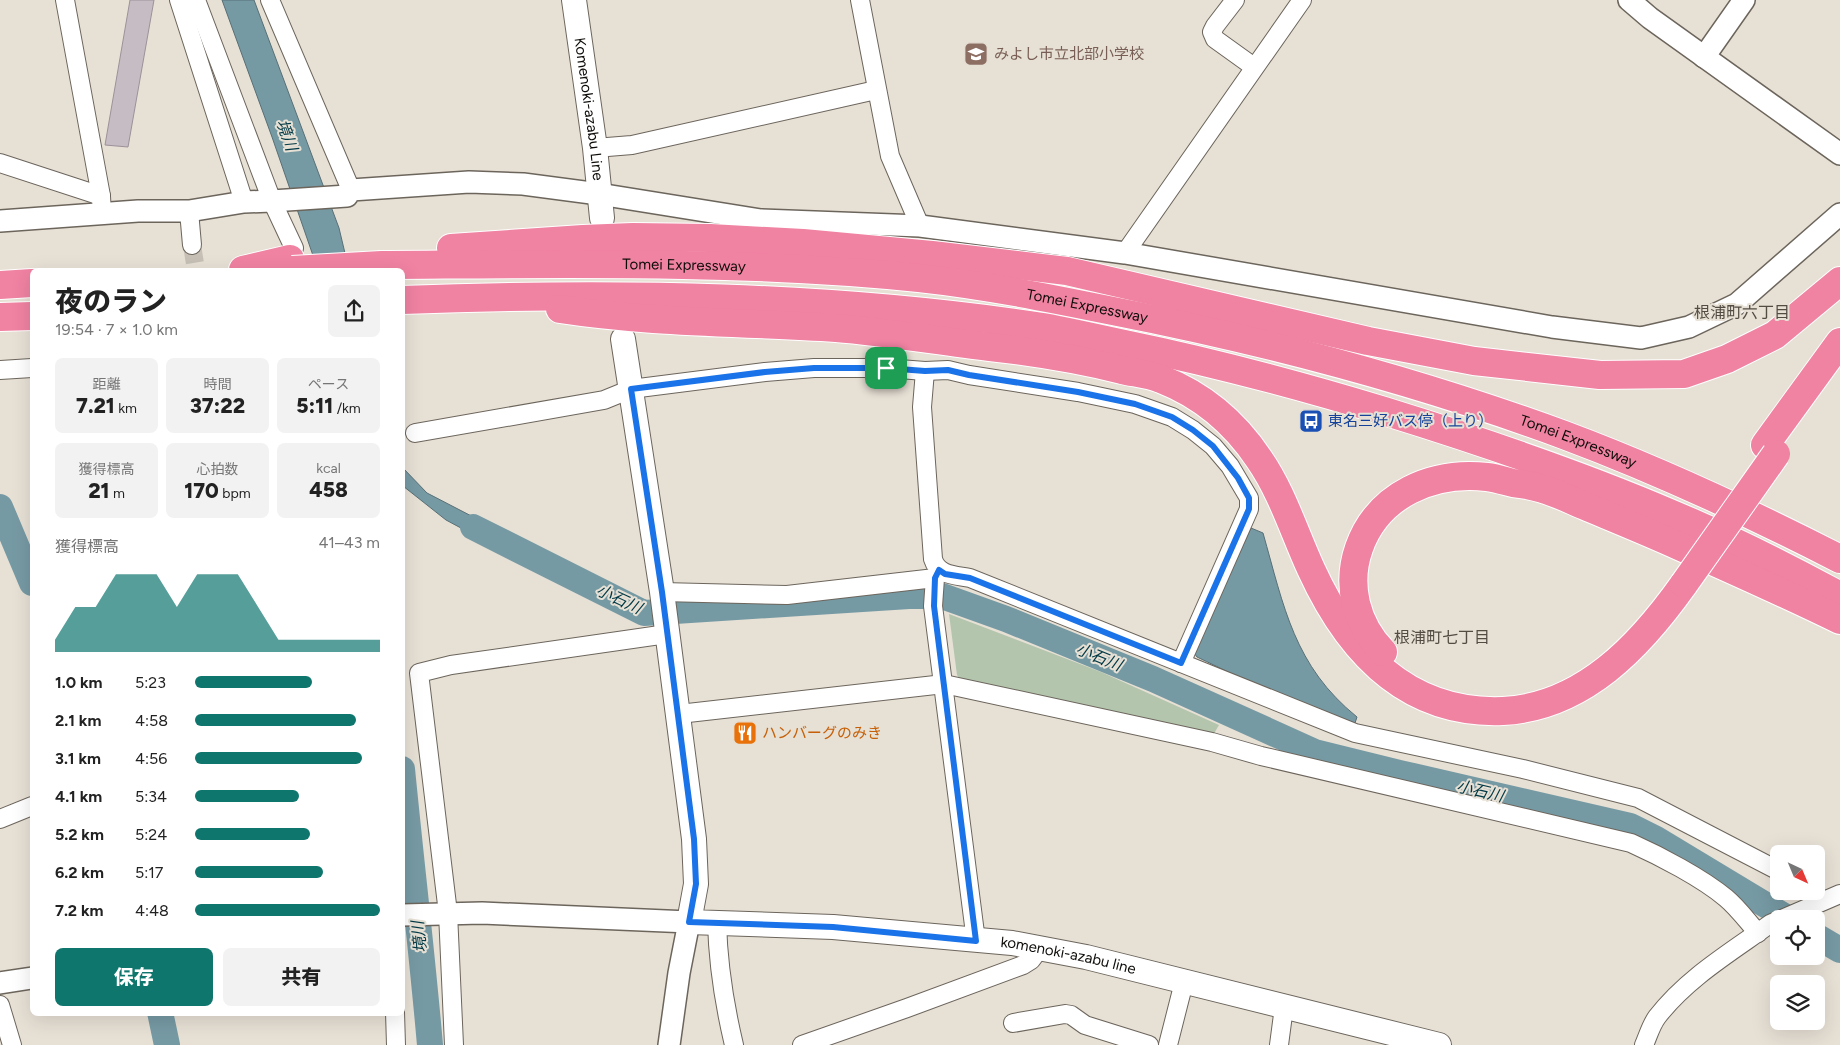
<!DOCTYPE html>
<html lang="ja">
<meta charset="utf-8">
<style>
body{margin:0;font-family:Figtree,"Noto Sans JP",sans-serif;background:#f2f2f2;color:#222;height:100vh;display:flex;flex-direction:column;font-size:19px;white-space:nowrap}
*{box-sizing:border-box;margin:0}
p{font-size:16px;color:#767676}
.icon{flex:none;width:28px;height:28px;fill:none;stroke:currentColor;stroke-width:2;stroke-linecap:round;stroke-linejoin:round}
.map{position:relative;flex:1;overflow:hidden}
.sheet{position:absolute;left:30px;top:268px;width:375px;height:748px;display:flex;flex-direction:column;background:#fff;border-radius:8px;box-shadow:0 5px 20px #0002}
.sheet>*{flex:none}
.needle{width:32px;rotate:136deg}
.buttons{position:absolute;left:1770px;top:845px;display:grid;gap:10px}
.buttons a{display:grid;place-items:center;width:55px;height:55px;border-radius:8px;background:#fff;box-shadow:0 5px 20px #0002;font-size:25px}
.pin{position:absolute;display:grid;place-items:center;width:42px;height:42px;color:#fff;margin:-21px;border-radius:10px;box-shadow:0 2px 8px #0006}
.round{display:grid;place-items:center;flex:none;width:52px;height:52px;border-radius:8px;background:#f2f2f2}
.head{display:flex;align-items:center;justify-content:space-between;height:85px;padding:0 25px}
h1{font-size:28px;font-weight:800;line-height:38px}
.metrics{display:grid;grid-template-columns:repeat(3,1fr);gap:8px;height:85px;padding:5px 25px}
.metrics div{display:grid;align-content:center;border-radius:8px;background:#f2f2f2;text-align:center}
.metrics b{font-size:21px;font-weight:800}
.metrics small{font-size:14px;font-weight:400}
.metrics p{font-size:14px}
.chart{height:140px;padding:10px 25px}
.chart p{display:flex;justify-content:space-between}
.chart svg{width:100%;height:90px;margin-top:5px;fill:#0f766e;opacity:.7}
.cta{display:flex;gap:10px;margin-top:auto;padding:10px 25px}
.cta a{flex:1;height:58px;border-radius:8px;background:#0f766e;color:#fff;font-size:20px;font-weight:800;line-height:58px;text-align:center}
.cta a+a{background:#f2f2f2;color:#222}
ul{padding:0 25px;list-style:none;font-size:16px}
li{display:grid;grid-template-columns:80px 60px 1fr;align-items:center;height:38px}
li i{height:12px;border-radius:6px;background:#0f766e}
.map>svg:first-child{display:block}
.green{fill:#b4c5ad}
.water{fill:#769aa4;stroke:#576f76}
.lines{fill:none;stroke-linecap:round;stroke-linejoin:round}
.river{stroke:#769aa4;stroke-width:26}
.building{fill:#c6bcc4;stroke:#9c9199}
.minor-tunnel{stroke:#c6c0b6;stroke-width:18;stroke-dasharray:18 9;stroke-linecap:butt}
.minor-casing{stroke:#6c655c;stroke-width:20}
.tertiary-casing{stroke:#6c655c;stroke-width:24}
.secondary-casing{stroke:#6c655c;stroke-width:26}
.motorway-casing{stroke:#fff;stroke-width:30}
.minor{stroke:#fff;stroke-width:18}
.tertiary{stroke:#fff;stroke-width:21}
.secondary{stroke:#fff;stroke-width:24}
.motorway{stroke:#f082a2;stroke-width:28}
.motorway-bridge-casing{stroke:#fff;stroke-width:30;stroke-linecap:butt}
.motorway-bridge{stroke:#f082a2;stroke-width:28}
.route-casing{stroke:#fff;stroke-width:10}
.route{stroke:#1a73e8;stroke-width:6}
.labels{text-anchor:middle;dominant-baseline:central;stroke-width:4;stroke-linejoin:round;paint-order:stroke}
.education-label{font-size:15px;fill:#785e54;stroke:#e7e0d5;text-anchor:start}
.street-label{font-size:15px;fill:#0e0c09;stroke:#e7e0d5}
.transit-label{font-size:15px;fill:#164399;stroke:#e7e0d5;text-anchor:start}
.food-label{font-size:15px;fill:#c56008;stroke:#e7e0d5;text-anchor:start}
.water-label{font-size:16px;font-style:italic;fill:#003945;stroke:#e7e0d5}
.neighbourhood-label{font-size:16px;fill:#524c43;stroke:#e7e0d5}
</style>
<div class="map">
<svg width="1840" height="1045" viewBox="0 0 1840 1045">
<rect width="100%" height="100%" fill="#e7e0d5"/>
<!-- green -->
<path class="green" d="M949,614l152,58 118,53 -7,12 -249,-53 -6,-9z"/>
<!-- water -->
<g class="water">
<path d="M222,0h32l85,228 10,42h-31l-46,-133z"/>
<path d="M402,467l25,26 81,42 -6,15 -56,-30 -43,-34z"/>
<path d="M1251,528l12,5c21,74 31,133 94,184l-2,6c-55,-13 -107,-42 -158,-66l-3,-4z"/>
</g>
<g class="lines">
<!-- river -->
<g class="river">
<path d="M0,507l32,76"/>
<path d="M473,527l171,86 265,-17h33l64,23 147,60 162,73 85,21 230,53 26,13 133,80"/>
<path d="M402,769c9,92 20,184 28,276"/>
<path d="M1816,936l24,14"/>
<path d="M160,1012l7,33"/>
</g>
</g>
<!-- building -->
<path class="building" d="M130,0h24l-26,147 -23,-2z"/>
<g class="lines">
<!-- minor-tunnel -->
<path class="minor-tunnel" d="M192,245l4,25"/>
<!-- minor casing -->
<g class="minor-casing">
<g id="minor">
<path d="M65,0l36,196 1,19"/>
<path d="M179,0l65,202"/>
<path d="M196,0l76,201 22,47"/>
<path d="M270,0l81,190"/>
<path d="M860,0l30,156 30,70"/>
<path d="M1235,0l-20,26 -3,6 3,7 39,28"/>
<path d="M595,148l37,-3 244,-55"/>
<path d="M0,163l101,33"/>
<path d="M189,211l3,34"/>
<path d="M1125,253l177,-253"/>
<path d="M0,370l32,-2"/>
<path d="M925,371l-3,36 11,152c5,17 23,16 37,19l385,155 168,36 115,29 141,73"/>
<path d="M415,433l189,-33 27,-11 134,-17 49,-4h72l39,3 23,-1 21,5 109,17 57,12 37,13 21,13 20,16 17,20 19,32v11l-68,154"/>
<path d="M939,570l-4,8 -2,28 43,335"/>
<path d="M662,592l125,3 148,-17"/>
<path d="M679,714l265,-30 268,58 49,14 370,87c29,13 71,35 95,55 12,10 22,24 32,35"/>
<path d="M0,819l32,-13"/>
<path d="M1782,919l58,-25"/>
<path d="M717,922c1,43 7,81 17,123"/>
<path d="M0,1005l12,40"/>
<path d="M395,1012l1,33"/>
<path d="M1013,1023l52,-9 6,1 14,10 64,20"/>
<path d="M454,1045l-6,-132 -29,-240 32,-8 216,-31"/>
<path d="M802,1045l105,-37 116,-43 8,-5 9,-12"/>
<path d="M1168,1045l16,-63"/>
<path d="M1279,1045l5,-38"/>
<path d="M1644,1045c4,-9 7,-20 13,-28 30,-39 74,-65 113,-93l9,-4"/>
</g>
</g>
<!-- tertiary casing -->
<g class="tertiary-casing">
<g id="tertiary">
<path d="M1629,0l21,18 190,136"/>
<path d="M1704,57l40,-57"/>
<path d="M0,221l138,-10h51l55,-9 28,-1 75,-5 4,-6 118,-8 54,2 76,10 162,26 159,6 205,27 427,74 89,11 48,-11 48,-23 103,-90"/>
<path d="M402,915l80,-2 207,9 -10,51 -10,72"/>
<path d="M0,983l32,-5"/>
</g>
</g>
<!-- secondary casing -->
<g class="secondary-casing">
<g id="secondary">
<path id="s1" d="M574,0l21,148 7,70"/>
<path id="s2" d="M623,339l39,253 32,247 2,45 -7,38 144,5 179,16 74,14 353,88"/>
</g>
</g>
<!-- motorway casing -->
<g class="motorway-casing">
<g id="motorway">
<path d="M451,248l132,-9 50,-2 77,1 93,5 129,12 135,16 301,70 106,20 126,14 84,-1 43,-15 48,-24 65,-54"/>
<path id="s3" d="M382,265c178,-1 360,-5 537,13 65,7 130,20 194,33 153,30 304,70 451,124 94,35 186,78 276,124"/>
<path d="M243,270l47,-11"/>
<path d="M0,285l32,-2"/>
<path d="M402,300c214,-8 429,-5 641,27 27,5 54,11 81,17 88,18 174,41 260,67 97,30 195,63 288,103 57,24 113,52 168,82"/>
<path d="M560,309c91,14 184,13 276,19 51,4 102,13 154,19 44,5 89,12 132,23 13,3 27,4 39,9 41,16 74,44 98,80 23,33 35,73 52,110 37,81 95,146 192,142 80,-4 137,-65 181,-127"/>
<path d="M0,317l32,-1"/>
<path d="M1765,445l75,-103"/>
<path d="M1383,652c-27,-28 -37,-67 -24,-104 19,-54 74,-77 128,-71 9,1 18,4 26,6 10,1 21,3 30,6 14,4 28,11 42,17 31,13 63,26 94,40 54,24 108,48 161,74"/>
</g>
</g>
<!-- minor -->
<use href="#minor" class="minor"/>
<!-- tertiary -->
<use href="#tertiary" class="tertiary"/>
<!-- secondary -->
<use href="#secondary" class="secondary"/>
<!-- motorway -->
<use href="#motorway" class="motorway"/>
<!-- motorway-bridge casing -->
<g class="motorway-bridge-casing">
<g id="motorway-bridge">
<path d="M292,270l90,-5"/>
<path d="M1684,584l92,-130"/>
</g>
</g>
<!-- motorway-bridge -->
<use href="#motorway-bridge" class="motorway-bridge"/>
</g>
<g class="lines">
<!-- route casing -->
<g class="route-casing">
<path id="route" d="M814,368h72l39,3 23,-1 21,5 109,17 57,12 37,13 21,13 20,16 25,32 11,20v11l-68,154 -211,-85 -25,-4 -6,-4 -4,8 -1,28 42,335 -143,-14 -144,-5 7,-38 -2,-45 -32,-247 -31,-203 134,-17z"/>
</g>
<!-- route -->
<use href="#route" class="route"/>
</g>
<!-- icons -->
<defs>
<g id="school-square" transform="scale(1.25)"><rect x="-9" y="-9" width="18" height="18" rx="4" fill="#8d6e63" stroke="#e7e0d5"/><path d="M0-5L7-2L0 1L-7-2ZM-4 1L0 2.5L4 1V4Q0 6-4 4Z" fill="#fff"/></g>
<g id="bus-square" transform="scale(1.25)"><rect x="-9" y="-9" width="18" height="18" rx="4" fill="#1a4fb4" stroke="#e7e0d5"/><path d="M-5-6H5V4H4V6H2V4H-2V6H-4V4H-5ZM-3.5-4V0h7V-4ZM-3.5 1.2v1.5H-2V1.2ZM2 1.2v1.5H3.5V1.2Z" fill="#fff"/></g>
<g id="restaurant-square" transform="scale(1.25)"><rect x="-9" y="-9" width="18" height="18" rx="4" fill="#e8710a" stroke="#e7e0d5"/><path d="M-5-6h1v4h1v-4h1v4h1v-4h1v5L-1.5 .5V6h-2V.5L-5-1ZM5-6V6H3V1.5H1.5Q1.5-4 5-6Z" fill="#fff"/></g>
</defs>
<g fill-rule="evenodd">
<use href="#school-square" x="976" y="54"/>
<use href="#bus-square" x="1311" y="421"/>
<use href="#restaurant-square" x="745" y="733"/>
</g>
<g class="labels">
<!-- education labels -->
<g class="education-label">
<text x="994" y="54">みよし市立北部小学校</text>
</g>
<!-- street labels -->
<g class="street-label">
<text stroke="none"><textPath href="#s1" startOffset="110">Komenoki-azabu Line</textPath></text>
<text stroke="none"><textPath href="#s3" startOffset="302">Tomei Expressway</textPath></text>
<text stroke="none"><textPath href="#s3" startOffset="708">Tomei Expressway</textPath></text>
<text stroke="none"><textPath href="#s3" startOffset="1218">Tomei Expressway</textPath></text>
<text stroke="none"><textPath href="#s2" startOffset="970">komenoki-azabu line</textPath></text>
</g>
<!-- transit labels -->
<g class="transit-label">
<text x="1328" y="421">東名三好バス停（上り）</text>
</g>
<!-- food labels -->
<g class="food-label">
<text x="762" y="733">ハンバーグのみき</text>
</g>
<!-- water labels -->
<g class="water-label">
<text transform="translate(287 135) rotate(70)">境川</text>
<text transform="translate(619 599) rotate(25)">小石川</text>
<text transform="translate(1099 657) rotate(22)">小石川</text>
<text transform="translate(1480 791) rotate(13)">小石川</text>
<text transform="translate(419 937) rotate(-96)">境川</text>
</g>
<!-- neighbourhood labels -->
<g class="neighbourhood-label">
<text x="1742" y="312">根浦町六丁目</text>
<text x="1442" y="637">根浦町七丁目</text>
</g>
</g>
</svg>
<div class="buttons">
<a><svg class="needle" viewBox="-14 -14 28 28"><path d="M0-13l5 13h-10z" fill="#e53935"/><path d="M0 13l5-13h-10z" fill="#767676"/></svg></a>
<a><svg class="icon" aria-label="locate" viewBox="0 0 24 24"><circle cx="12" cy="12" r="6"/><path d="M12 2v4M12 18v4M2 12h4M18 12h4"/></svg></a>
<a><svg class="icon" aria-label="layers" viewBox="0 0 24 24"><path d="M12 4l9 5-9 5-9-5zM3 14l9 5 9-5"/></svg></a>
</div>
<div class="pin" style="left:886px;top:368px;background:#1e9e55"><svg class="icon" aria-label="arrive" viewBox="0 0 24 24"><path d="M6 21V4h12l-3 4 3 4H6"/></svg></div>
<section class="sheet">
<div class="head"><div><h1>夜のラン</h1><p>19:54 · 7 × 1.0 km</p></div><a class="round"><svg class="icon" aria-label="share" viewBox="0 0 24 24"><path d="M12 15V3M7 8l5-5 5 5M5 13v7h14v-7"/></svg></a></div>
<div class="metrics">
<div><p>距離</p><b>7.21<small> km</small></b></div>
<div><p>時間</p><b>37:22</b></div>
<div><p>ペース</p><b>5:11<small> /km</small></b></div>
</div>
<div class="metrics">
<div><p>獲得標高</p><b>21<small> m</small></b></div>
<div><p>心拍数</p><b>170<small> bpm</small></b></div>
<div><p>kcal</p><b>458</b></div>
</div>
<div class="chart"><p><span>獲得標高</span>41–43 m</p>
<svg viewBox="0 0 160 44" preserveAspectRatio="none"><path d="M0 44V38L10 22L20 22L30 6L40 6L50 6L60 22L70 6L80 6L90 6L100 22L110 38L120 38L130 38L140 38L150 38L160 38V44z"/></svg>
</div>
<ul>
<li><b>1.0 km</b>5:23<i style="width:63%"></i></li>
<li><b>2.1 km</b>4:58<i style="width:87%"></i></li>
<li><b>3.1 km</b>4:56<i style="width:90%"></i></li>
<li><b>4.1 km</b>5:34<i style="width:56%"></i></li>
<li><b>5.2 km</b>5:24<i style="width:62%"></i></li>
<li><b>6.2 km</b>5:17<i style="width:69%"></i></li>
<li><b>7.2 km</b>4:48<i style="width:100%"></i></li>
</ul>
<div class="cta"><a>保存</a><a>共有</a></div>
</section>
</div>
